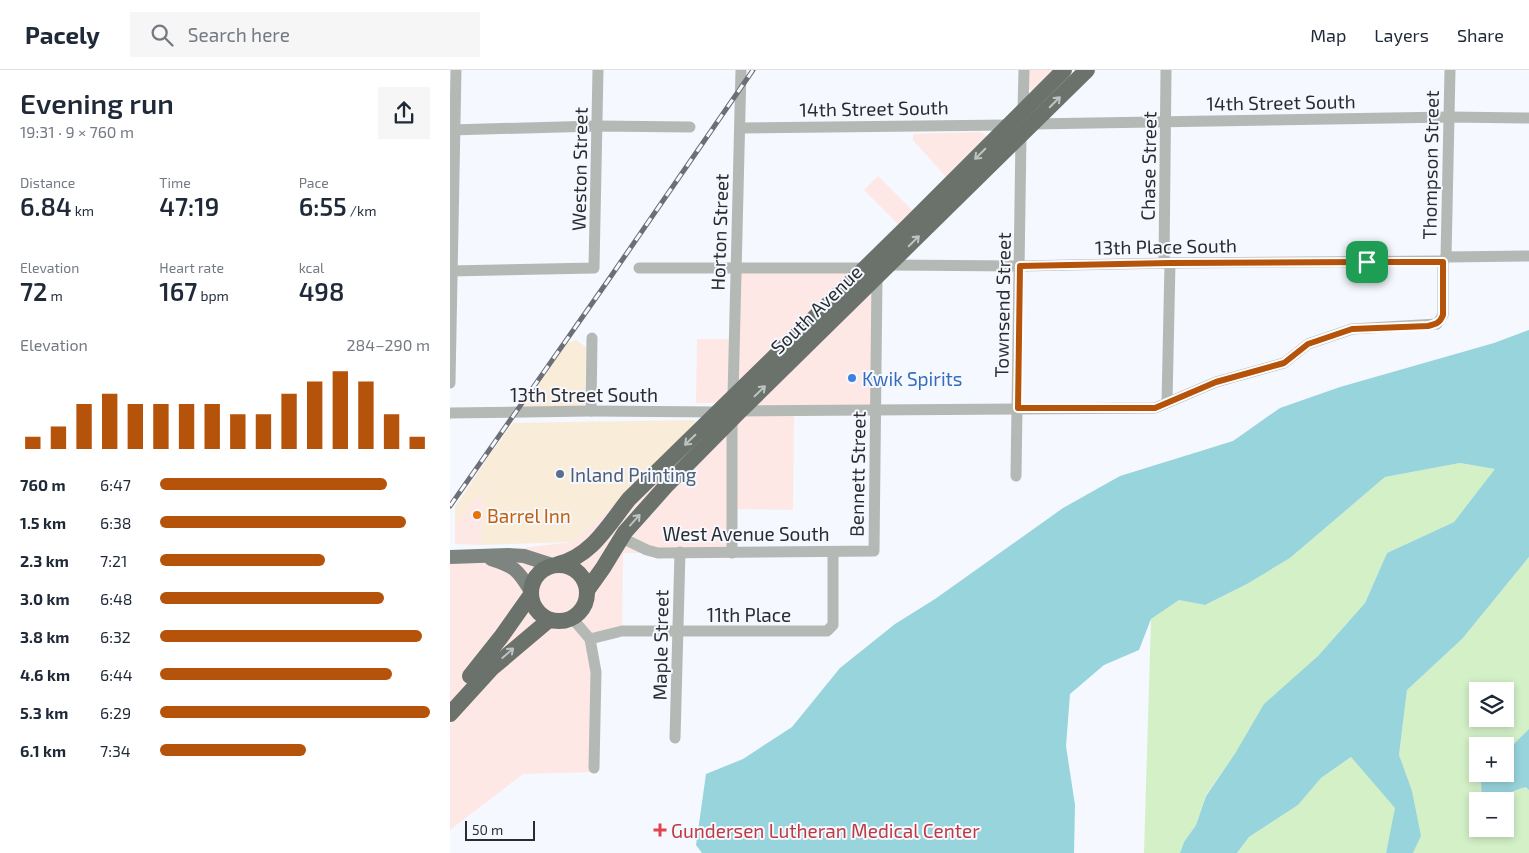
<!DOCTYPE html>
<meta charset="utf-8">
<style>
body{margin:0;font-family:"Exo 2",sans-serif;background:#f6f6f7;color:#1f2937;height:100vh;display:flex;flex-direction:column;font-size:19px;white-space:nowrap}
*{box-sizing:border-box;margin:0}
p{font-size:16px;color:#747a83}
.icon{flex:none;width:28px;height:28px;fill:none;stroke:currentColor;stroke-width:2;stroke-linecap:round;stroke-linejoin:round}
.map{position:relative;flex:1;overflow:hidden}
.panel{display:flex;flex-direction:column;background:#fff;width:450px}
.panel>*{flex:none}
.buttons{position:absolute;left:1019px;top:612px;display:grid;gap:10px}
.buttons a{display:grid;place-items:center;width:45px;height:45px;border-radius:0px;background:#fff;box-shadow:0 2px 8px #0003;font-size:25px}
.scale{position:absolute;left:15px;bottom:12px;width:70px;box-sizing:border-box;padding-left:5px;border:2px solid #2b2c30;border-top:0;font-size:14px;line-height:18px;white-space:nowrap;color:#2b2c30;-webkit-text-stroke:4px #f5f8fe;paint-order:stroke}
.pin{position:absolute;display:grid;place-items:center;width:42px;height:42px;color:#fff;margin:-21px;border-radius:10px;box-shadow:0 2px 8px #0006}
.round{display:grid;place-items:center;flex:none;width:52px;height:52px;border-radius:0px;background:#f6f6f7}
.summary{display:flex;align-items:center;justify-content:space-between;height:85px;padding:0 20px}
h1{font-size:28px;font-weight:600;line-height:38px}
.stats{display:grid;grid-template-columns:repeat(3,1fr);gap:8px;height:85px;padding:5px 20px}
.stats div{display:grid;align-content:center}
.stats b{font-size:25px;font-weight:600}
.stats small{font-size:14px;font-weight:400}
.stats p{font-size:14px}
.chart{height:140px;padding:10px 20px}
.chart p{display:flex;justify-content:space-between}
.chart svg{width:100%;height:90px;margin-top:5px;stroke:#b45309;stroke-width:6}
ul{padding:0 20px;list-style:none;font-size:16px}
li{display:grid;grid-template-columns:80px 60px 1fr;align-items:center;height:38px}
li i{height:12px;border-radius:6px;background:#b45309}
header{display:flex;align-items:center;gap:30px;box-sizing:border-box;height:70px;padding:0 25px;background:#fff;border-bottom:1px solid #e0e1e3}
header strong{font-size:24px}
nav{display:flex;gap:28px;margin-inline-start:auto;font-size:18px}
.search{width:350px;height:45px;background:#f6f6f7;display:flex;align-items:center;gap:12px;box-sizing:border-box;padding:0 18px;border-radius:0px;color:#747a83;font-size:19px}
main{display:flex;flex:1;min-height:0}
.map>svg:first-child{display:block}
.commercial{fill:#fee8e5}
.industrial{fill:#f9ecd8}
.green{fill:#d3f0c7;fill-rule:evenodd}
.water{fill:#98d4dc}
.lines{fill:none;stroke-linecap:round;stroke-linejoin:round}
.minor{stroke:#b5b9b6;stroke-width:11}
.major{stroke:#7e847f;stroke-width:14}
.highway{stroke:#6a726b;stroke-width:16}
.rail-casing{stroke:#6d6f74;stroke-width:5}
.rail{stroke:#f5f8fe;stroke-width:3;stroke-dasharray:9;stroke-linecap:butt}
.oneway{stroke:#bdc2c3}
.route-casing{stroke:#fff;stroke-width:10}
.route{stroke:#b45309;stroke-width:6}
.shop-dot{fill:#3f7fe0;stroke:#f5f8fe;stroke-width:2}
.service-dot{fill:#5c6f8a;stroke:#f5f8fe;stroke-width:2}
.food-dot{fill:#e8710a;stroke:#f5f8fe;stroke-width:2}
.health-dot{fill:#e0444e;stroke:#f5f8fe;stroke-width:2}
.labels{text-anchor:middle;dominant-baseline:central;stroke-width:4;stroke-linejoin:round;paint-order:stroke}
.street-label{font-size:19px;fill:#2b2c30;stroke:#f5f8fe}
.shop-label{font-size:19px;fill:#366cbe;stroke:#f5f8fe;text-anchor:start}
.service-label{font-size:19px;fill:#4e5e75;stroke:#f5f8fe;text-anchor:start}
.food-label{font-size:19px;fill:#c56008;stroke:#f5f8fe;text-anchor:start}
.health-label{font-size:19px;fill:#be3a42;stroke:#f5f8fe;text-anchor:start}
</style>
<header>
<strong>Pacely</strong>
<div class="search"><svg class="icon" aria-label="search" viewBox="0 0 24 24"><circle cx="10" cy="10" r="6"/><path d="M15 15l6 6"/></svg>Search here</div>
<nav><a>Map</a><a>Layers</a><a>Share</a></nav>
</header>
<main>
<section class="panel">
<div class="summary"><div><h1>Evening run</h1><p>19:31 · 9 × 760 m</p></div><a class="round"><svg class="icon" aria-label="share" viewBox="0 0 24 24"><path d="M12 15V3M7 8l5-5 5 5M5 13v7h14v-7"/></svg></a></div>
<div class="stats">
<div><p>Distance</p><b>6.84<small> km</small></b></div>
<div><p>Time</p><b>47:19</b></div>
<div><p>Pace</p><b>6:55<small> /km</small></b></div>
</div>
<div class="stats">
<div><p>Elevation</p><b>72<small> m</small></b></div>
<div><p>Heart rate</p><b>167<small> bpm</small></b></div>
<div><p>kcal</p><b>498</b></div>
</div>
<div class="chart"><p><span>Elevation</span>284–290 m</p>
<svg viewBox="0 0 160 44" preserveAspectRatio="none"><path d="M5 44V38M15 44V33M25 44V22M35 44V17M45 44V22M55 44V22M65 44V22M75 44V22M85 44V27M95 44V27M105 44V17M115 44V11M125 44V6M135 44V11M145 44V27M155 44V38"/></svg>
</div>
<ul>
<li><b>760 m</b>6:47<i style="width:84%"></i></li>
<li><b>1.5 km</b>6:38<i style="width:91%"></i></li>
<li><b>2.3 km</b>7:21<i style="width:61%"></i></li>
<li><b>3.0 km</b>6:48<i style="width:83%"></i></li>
<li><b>3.8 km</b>6:32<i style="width:97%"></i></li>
<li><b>4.6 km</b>6:44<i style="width:86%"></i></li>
<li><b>5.3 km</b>6:29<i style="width:100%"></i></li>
<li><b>6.1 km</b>7:34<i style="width:54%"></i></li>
</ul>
</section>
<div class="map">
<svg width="1079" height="783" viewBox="0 0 1079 783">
<rect width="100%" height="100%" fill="#f5f8fe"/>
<!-- commercial -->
<g class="commercial">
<path d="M579,0h27l-20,20 -5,1 -3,-3z"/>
<path d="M529,62l5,2 2,3 -38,42 -35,-39v-6z"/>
<path d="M428,106l36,36 -14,14 -36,-36z"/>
<path d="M285,198h143l-3,141 -81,2 -1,99 -61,-1v44h-109l-1,78 -32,8 7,133 -74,2 -73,56v-106l6,-7 -6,-5v-156l123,-14 148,-139h-25l1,-64h37z"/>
<path d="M33,420l-1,47 -2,8 -25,-1v-20z"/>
</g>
<!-- industrial -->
<g class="industrial">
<path d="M126,270l10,7 -1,57 -5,3h-57l44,-64z"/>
<path d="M243,350l4,3 -1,5 -123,114 -93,3 2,-8 1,-46 -28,33v-17l36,-54 22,-30z"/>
</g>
<!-- green -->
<g class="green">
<path d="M1010,393l36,6 -42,53 -67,31 -22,50 -47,53 -82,96 -30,43 -10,30 -12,17 -4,11h-36l7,-234 28,-19 26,5 42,-21 43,-26 95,-81z"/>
<path d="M1079,487v296h-116l8,-17 -22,-81 8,-65 55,-51zM1028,621h27v28h-27zM1028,676h27v28h-27zM1028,731h27v28h-27z"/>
<path d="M901,687l45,51 -10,45h-149l12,-16 49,-32 23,-27z"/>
</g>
<!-- water -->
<g class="water">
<path d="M1079,260v227l-67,82 -55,51 -8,65 13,36 9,45 -8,17h-27l9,-45 -44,-51 -30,21 -23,27 -49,32 -12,16h-57l4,-11 12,-17 10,-29 30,-44 28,-48 54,-48 47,-53 22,-50 67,-31 41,-53 -35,-6 -75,14 -95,81 -43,26 -42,21 -26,-5 -28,19 -12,31 -35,15 -34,29 -4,52 9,59 -1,48h-372l-6,-8 10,-71 37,-15 49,-32 48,-59 55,-44 40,-25 128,-91 57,-32 113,-35 47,-33 60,-21 154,-44z"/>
<path d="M1079,659v61l-3,-3c-4,1 -8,2 -12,4 -11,5 -19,16 -32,7l-1,-17 5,-7h19v-21z"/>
</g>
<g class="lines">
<!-- minor -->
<g class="minor">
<path d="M573,40l1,-40"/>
<path d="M583,54l416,-7 80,1"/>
<path d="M290,58l268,-3"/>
<path d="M0,60l147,-4 93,1"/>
<path d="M996,187l83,-1"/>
<path d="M714,193l2,-193"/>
<path d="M439,195l131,1 150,-3 273,-2"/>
<path d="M189,198h227"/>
<path d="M0,201l144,-3 4,-198"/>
<path d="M0,313l6,-313"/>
<path d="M283,326l8,-326"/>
<path d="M717,332l3,-139"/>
<path d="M141,341l1,-73"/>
<path d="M290,341l415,-3 61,-26 68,-19 24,-19 44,-15 85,-5 6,-9v-54l3,-4 4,-187"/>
<path d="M0,343l141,-2 128,1"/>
<path d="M566,406l5,-341"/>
<path d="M172,468l25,12 11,3 216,-2 3,-274"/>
<path d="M282,483v-134"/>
<path d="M122,548l18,21 6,33 -2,96"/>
<path d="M140,569l32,-8h205l6,-6v-72"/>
<path d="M225,668l5,-186"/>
</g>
<!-- major -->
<g class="major">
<path d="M0,487l58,-2 16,1 28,9"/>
<path d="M41,489c23,7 27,11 39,31"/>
</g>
<!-- highway -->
<g class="highway">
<path d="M108,494c33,-7 51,-40 71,-65l279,-273 156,-156"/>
<circle cx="109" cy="523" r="28"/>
<path d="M138,519l15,-21 22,-36 41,-46 74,-75 347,-341"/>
<path d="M20,606l31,-39 29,-41"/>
<path d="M0,644l41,-45 58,-49"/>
</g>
<!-- rail casing -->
<g class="rail-casing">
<path id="rail" d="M0,436l157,-224 146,-212"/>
</g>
<!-- rail -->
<use href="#rail" class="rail"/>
</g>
<!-- one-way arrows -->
<defs><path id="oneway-shaft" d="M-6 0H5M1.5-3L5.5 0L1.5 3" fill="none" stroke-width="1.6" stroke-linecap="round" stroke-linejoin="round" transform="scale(1.25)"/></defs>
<g class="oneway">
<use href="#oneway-shaft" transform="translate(605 32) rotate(-45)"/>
<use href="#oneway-shaft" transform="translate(530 84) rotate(135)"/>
<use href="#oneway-shaft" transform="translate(464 171) rotate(-45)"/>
<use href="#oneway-shaft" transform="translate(310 321) rotate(-44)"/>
<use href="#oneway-shaft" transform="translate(240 370) rotate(136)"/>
<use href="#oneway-shaft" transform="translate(185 450) rotate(-48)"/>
<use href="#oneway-shaft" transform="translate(58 583) rotate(-41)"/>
</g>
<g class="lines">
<!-- route casing -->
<g class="route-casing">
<path id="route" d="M917,192h76v53c-3,8 -7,9 -15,11l-76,3 -44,15 -24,19 -68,19 -61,26h-137l2,-142 150,-3z"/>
</g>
<!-- route -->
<use href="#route" class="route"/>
</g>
<!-- markers -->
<circle class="shop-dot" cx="402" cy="308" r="5"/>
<circle class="service-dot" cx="110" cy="404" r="5"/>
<circle class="food-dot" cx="27" cy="445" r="5"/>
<path class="health-dot" d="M207.5 752.5h5v5h5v5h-5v5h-5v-5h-5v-5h5z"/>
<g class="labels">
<!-- street labels -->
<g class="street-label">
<text transform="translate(831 32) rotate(-1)">14th Street South</text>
<text transform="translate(424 38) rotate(-1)">14th Street South</text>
<text transform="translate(980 95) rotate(-89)">Thompson Street</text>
<text transform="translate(698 96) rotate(-89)">Chase Street</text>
<text transform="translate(129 99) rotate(-89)">Weston Street</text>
<text transform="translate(269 162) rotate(-88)">Horton Street</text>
<text transform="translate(716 176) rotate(-1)">13th Place South</text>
<text transform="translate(552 235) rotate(-89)">Townsend Street</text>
<text transform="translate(366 239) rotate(-44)">South Avenue</text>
<text x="134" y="324">13th Street South</text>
<text transform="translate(407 404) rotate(-89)">Bennett Street</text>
<text x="296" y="463">West Avenue South</text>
<text x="299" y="544">11th Place</text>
<text transform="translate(210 575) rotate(-89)">Maple Street</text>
</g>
<!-- shop labels -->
<g class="shop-label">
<text x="412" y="308">Kwik Spirits</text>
</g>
<!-- service labels -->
<g class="service-label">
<text x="120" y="404">Inland Printing</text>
</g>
<!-- food labels -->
<g class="food-label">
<text x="37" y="445">Barrel Inn</text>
</g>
<!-- health labels -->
<g class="health-label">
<text x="221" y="760">Gundersen Lutheran Medical Center</text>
</g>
</g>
</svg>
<div class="buttons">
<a><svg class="icon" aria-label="layers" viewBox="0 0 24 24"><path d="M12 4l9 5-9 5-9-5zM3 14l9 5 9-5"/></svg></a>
<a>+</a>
<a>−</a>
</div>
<div class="scale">50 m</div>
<div class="pin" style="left:917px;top:192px;background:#1e9e55"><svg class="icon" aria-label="arrive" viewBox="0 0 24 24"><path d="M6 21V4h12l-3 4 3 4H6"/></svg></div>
</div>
</main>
